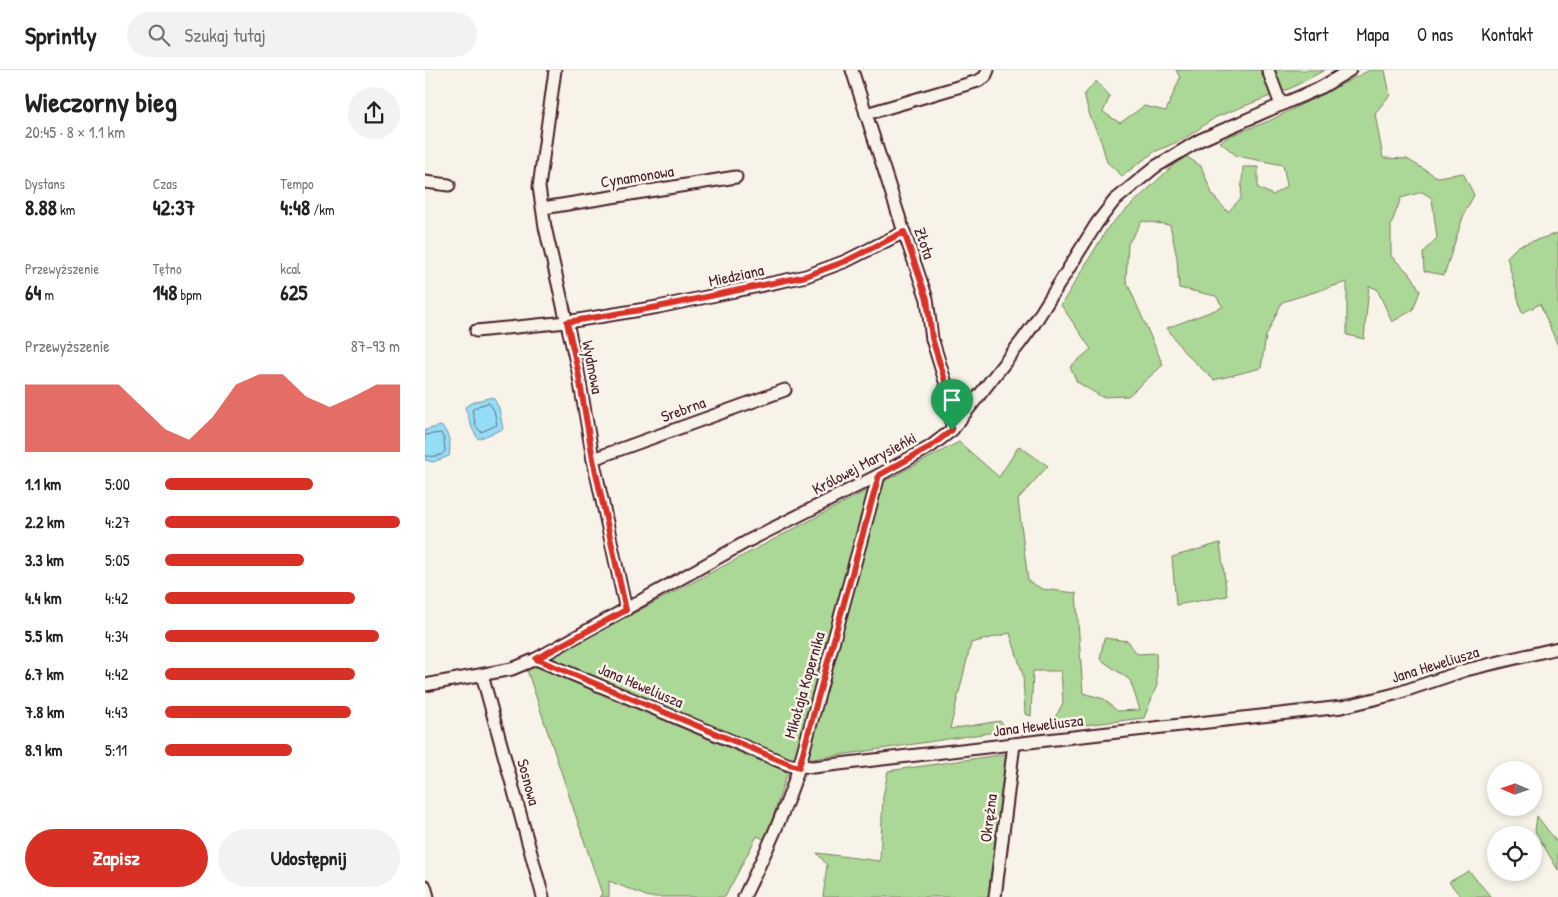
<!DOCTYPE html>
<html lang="pl">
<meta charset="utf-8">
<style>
body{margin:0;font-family:"Patrick Hand",sans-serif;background:#f2f2f2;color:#222;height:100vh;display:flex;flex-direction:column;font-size:19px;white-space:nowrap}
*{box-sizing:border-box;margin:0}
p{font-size:16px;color:#767676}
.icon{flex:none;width:28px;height:28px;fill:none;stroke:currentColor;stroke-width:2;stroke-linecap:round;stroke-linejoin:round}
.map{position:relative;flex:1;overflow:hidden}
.panel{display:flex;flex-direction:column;background:#fff;width:425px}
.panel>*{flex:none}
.needle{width:32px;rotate:272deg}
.tools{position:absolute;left:1062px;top:691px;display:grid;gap:10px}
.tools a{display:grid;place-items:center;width:55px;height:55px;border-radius:50%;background:#fff;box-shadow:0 2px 8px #0003;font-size:25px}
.pin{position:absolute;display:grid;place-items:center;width:42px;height:42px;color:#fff;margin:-51px -21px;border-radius:50% 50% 50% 0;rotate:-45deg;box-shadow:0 0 5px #0007}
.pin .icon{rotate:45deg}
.round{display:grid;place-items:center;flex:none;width:52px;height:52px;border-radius:26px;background:#f2f2f2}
.overview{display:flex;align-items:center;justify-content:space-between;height:85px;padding:0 25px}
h1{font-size:28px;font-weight:800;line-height:38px}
.metrics{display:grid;grid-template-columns:repeat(3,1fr);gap:8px;height:85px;padding:5px 25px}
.metrics div{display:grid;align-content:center}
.metrics b{font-size:21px;font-weight:800}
.metrics small{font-size:14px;font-weight:400}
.metrics p{font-size:14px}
.chart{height:140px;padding:10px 25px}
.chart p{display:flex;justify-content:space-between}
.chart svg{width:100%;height:90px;margin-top:5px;fill:#d93025;opacity:.7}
.primary-button{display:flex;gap:10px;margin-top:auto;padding:10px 25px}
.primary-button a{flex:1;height:58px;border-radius:30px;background:#d93025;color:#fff;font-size:20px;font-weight:800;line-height:58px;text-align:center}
.primary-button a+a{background:#f2f2f2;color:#222}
ul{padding:0 25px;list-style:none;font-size:16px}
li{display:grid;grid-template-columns:80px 60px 1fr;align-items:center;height:38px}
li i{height:12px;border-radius:6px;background:#d93025}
header{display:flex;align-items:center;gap:30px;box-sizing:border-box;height:70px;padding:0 25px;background:#fff;border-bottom:1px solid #e0e0e0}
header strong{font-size:24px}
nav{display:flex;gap:28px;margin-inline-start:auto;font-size:18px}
.search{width:350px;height:45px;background:#f2f2f2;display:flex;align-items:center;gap:12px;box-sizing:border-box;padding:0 18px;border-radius:28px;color:#767676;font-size:19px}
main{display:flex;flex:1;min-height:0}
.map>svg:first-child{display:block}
.green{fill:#abd896;stroke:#7a7c60}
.water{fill:#94ddf6;stroke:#7691a5}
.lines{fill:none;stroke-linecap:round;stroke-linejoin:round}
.shore{stroke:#686b7c;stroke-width:1}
.minor-casing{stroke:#4a1f2b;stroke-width:15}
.minor{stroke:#f7f3e8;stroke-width:11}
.route-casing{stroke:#fff;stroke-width:10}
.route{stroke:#d93025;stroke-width:6}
.labels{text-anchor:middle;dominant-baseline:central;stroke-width:5;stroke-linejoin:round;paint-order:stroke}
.street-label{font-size:16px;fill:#4a1f2b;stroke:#f7f3e8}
</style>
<header>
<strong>Sprintly</strong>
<div class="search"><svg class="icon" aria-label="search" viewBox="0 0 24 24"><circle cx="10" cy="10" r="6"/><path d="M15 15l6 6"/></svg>Szukaj tutaj</div>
<nav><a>Start</a><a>Mapa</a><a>O nas</a><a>Kontakt</a></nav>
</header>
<main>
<section class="panel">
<div class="overview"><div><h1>Wieczorny bieg</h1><p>20:45 · 8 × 1.1 km</p></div><a class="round"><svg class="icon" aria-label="share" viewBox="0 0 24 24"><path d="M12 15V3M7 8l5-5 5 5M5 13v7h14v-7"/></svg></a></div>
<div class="metrics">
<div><p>Dystans</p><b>8.88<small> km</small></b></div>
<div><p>Czas</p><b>42:37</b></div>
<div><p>Tempo</p><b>4:48<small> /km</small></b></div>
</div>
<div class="metrics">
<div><p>Przewyższenie</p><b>64<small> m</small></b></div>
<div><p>Tętno</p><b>148<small> bpm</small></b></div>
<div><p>kcal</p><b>625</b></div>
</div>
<div class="chart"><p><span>Przewyższenie</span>87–93 m</p>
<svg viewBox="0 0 160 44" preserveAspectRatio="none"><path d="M0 44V11L10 11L20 11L30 11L40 11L50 22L60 33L70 38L80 27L90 11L100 6L110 6L120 17L130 22L140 17L150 11L160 11V44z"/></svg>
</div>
<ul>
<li><b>1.1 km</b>5:00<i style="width:63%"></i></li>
<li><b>2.2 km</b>4:27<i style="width:100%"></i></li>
<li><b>3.3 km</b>5:05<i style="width:59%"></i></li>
<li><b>4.4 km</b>4:42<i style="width:81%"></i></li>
<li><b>5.5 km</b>4:34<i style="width:91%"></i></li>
<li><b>6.7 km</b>4:42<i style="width:81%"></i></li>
<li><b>7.8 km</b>4:43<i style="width:79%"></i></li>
<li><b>8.9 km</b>5:11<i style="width:54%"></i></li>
</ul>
<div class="primary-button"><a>Zapisz</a><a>Udostępnij</a></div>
</section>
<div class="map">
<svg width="1133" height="827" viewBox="0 0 1133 827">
<rect width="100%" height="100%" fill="#f7f3e8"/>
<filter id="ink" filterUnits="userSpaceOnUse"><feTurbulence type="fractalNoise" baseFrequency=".02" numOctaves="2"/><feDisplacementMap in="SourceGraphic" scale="10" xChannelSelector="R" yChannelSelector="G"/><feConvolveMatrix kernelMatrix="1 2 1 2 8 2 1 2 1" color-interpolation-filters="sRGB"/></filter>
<g filter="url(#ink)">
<!-- green -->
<g class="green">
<path d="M751,0h149l-34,18 -75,29 -32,22 -30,13 -32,24 -15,-14 -6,-21 -11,-25 -6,-21 12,-14 14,15 -7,16 17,11 24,-17 22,5 14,-33z"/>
<path d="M945,0h15l5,25 -15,18 8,45 24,1 30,18 26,-4 11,22 -10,19 -20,61 -20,-4 -1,-18 14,-15 -5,-40 -10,-6 -21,6 -10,27v31l21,20 8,15 -7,19 -21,12 -15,-33 -8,-3 -5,53 -17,-4v-53l-65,20 -16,34 -5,32 -47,12 -30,-28 -17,-24 56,-21 -7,-11 -37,-8 -2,-30 -7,-33 -28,-4 -14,23 -2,36 37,85 -35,31 -26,1 -25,-15 -7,-15 21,-18 -30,-44 48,-79 75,-71 17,11 12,30 15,16 13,-14 2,-31h15v21l15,7 14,-9 -4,-21 -46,-9 -17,-14 12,-7 37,-14z"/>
<path d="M1133,163v113l-18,-42 -18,9 -15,-56 11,-11z"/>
<path d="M534,372l40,35 20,-31 29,20 -30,33 10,82 14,8 34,4 7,100 21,6 13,12 23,-1 -10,-30 -30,-21 4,-21 24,3 9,13 19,-1 1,32 -13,33 -95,11 14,-26 -2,-32h-28l-2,45 -6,-2 -2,-39 -13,-42 -39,10 -21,86 50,-8 9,9 -203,30 -20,16 -20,64 -9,-4 -32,61h-76l-40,-16v16h-10l3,-3 -77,-230 113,-53z"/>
<path d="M795,473l7,53 -51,9 -4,-48z"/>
<path d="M581,684l-18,143h-165l4,-32 -10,-12 63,8 3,-64 5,-26z"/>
<path d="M1112,746l21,28v26l-23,-39z"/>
<path d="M1044,801l22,26h-30l-12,-15z"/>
</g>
<!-- water -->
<g class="water">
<path d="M68,327l6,11 4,21 -25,10 -6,-11 -7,-21 11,-6z"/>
<path d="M16,356c9,7 10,20 8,30l-16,6 -8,-2v-30z"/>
</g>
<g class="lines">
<!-- shore -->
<g class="shore">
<path d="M64,333l5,7 3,15 -16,7 -5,-6 -4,-16 6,-4z"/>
<path d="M0,365l16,-2 3,7 1,11c-4,7 -13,5 -20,5"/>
</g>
<!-- minor casing -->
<g class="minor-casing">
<g id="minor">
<path d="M130,0l-16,117 6,40 33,144 15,88 33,151"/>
<path d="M427,0l52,162 23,67 5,40 19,61 1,30"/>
<path d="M843,0l13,35"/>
<path d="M441,44l112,-33 7,-4 3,-7"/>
<path d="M0,112l24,3"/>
<path d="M118,138l193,-31"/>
<path d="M51,261l91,-9 91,-15 148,-31 40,-15 58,-29"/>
<path d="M168,389l192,-69"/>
<path d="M111,589l253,106 24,2 278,-32 251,-28 53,-13 71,-24 92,-22"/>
<path d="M57,605l61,222"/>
<path d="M0,615l87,-16 24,-10 212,-118 131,-66 51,-28 22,-17 69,-88 13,-18 63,-101 17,-22 41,-34 45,-27 122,-53 28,-17"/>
<path d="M0,816l3,11"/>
<path d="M319,827c21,-43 41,-85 55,-130l80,-292"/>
<path d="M570,827l19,-153"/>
</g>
</g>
<!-- minor -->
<use href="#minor" class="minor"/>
</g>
</g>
<g class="lines" filter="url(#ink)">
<!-- route casing -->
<g class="route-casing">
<path id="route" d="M479,162l23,67 5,39 19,62 1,30 -22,17 -51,28 -80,292 -10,-3 -253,-105 90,-49 -33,-151 -15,-88 -11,-49 91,-15 148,-31 40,-15z"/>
</g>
<!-- route -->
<use href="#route" class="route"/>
</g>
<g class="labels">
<!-- street labels -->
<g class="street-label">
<text transform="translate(212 106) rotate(-9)">Cynamonowa</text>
<text transform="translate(500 173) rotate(71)">Złota</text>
<text transform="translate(311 205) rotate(-12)">Miedziana</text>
<text transform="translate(168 297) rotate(79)">Wydmowa</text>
<text transform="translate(258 339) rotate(-20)">Srebrna</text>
<text transform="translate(439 393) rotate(-28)">Królowej Marysieńki</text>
<text transform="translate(1010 594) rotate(-17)">Jana Heweliusza</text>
<text transform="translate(216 615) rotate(23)">Jana Heweliusza</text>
<text transform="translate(379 615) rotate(-74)">Mikołaja Kopernika</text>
<text transform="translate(613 655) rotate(-7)">Jana Heweliusza</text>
<text transform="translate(104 712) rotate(75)">Sosnowa</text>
<text transform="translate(563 748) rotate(-83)">Okrężna</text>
</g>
</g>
</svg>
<div class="tools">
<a><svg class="needle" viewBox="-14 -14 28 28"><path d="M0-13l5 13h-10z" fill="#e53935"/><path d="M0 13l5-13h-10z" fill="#767676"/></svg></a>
<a><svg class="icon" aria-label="locate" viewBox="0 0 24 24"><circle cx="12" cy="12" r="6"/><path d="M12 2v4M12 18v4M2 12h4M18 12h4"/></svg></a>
</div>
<div class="pin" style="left:527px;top:360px;background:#1e9e55"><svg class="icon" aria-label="arrive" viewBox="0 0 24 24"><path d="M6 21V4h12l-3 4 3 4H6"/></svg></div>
</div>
</main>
